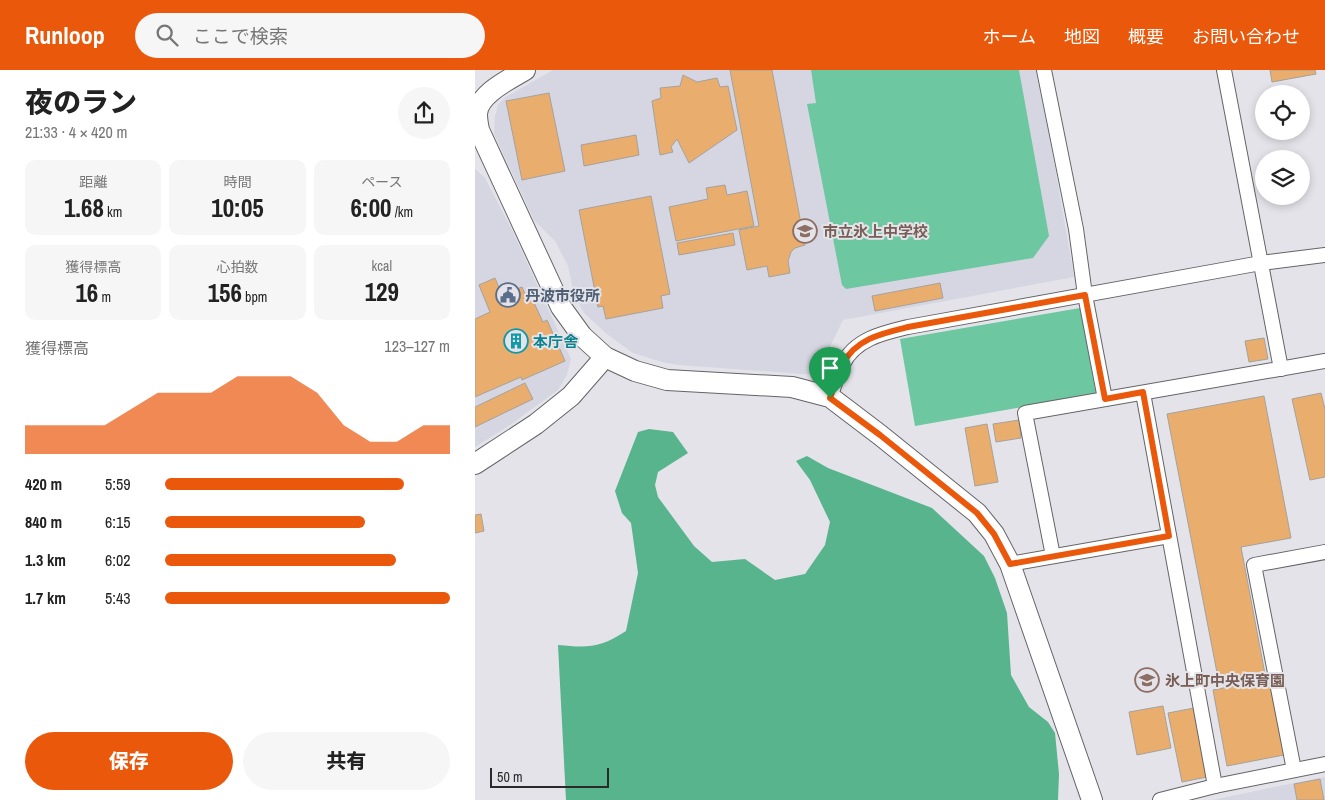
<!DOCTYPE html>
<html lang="ja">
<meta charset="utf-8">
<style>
body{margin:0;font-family:"Archivo Narrow","Noto Sans JP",sans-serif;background:#f6f6f6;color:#222;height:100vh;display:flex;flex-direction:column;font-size:19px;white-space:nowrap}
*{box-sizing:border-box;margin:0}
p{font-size:16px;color:#767676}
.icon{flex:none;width:28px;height:28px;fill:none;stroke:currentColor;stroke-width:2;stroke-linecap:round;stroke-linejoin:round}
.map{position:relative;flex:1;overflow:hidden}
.details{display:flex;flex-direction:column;background:#fff;width:475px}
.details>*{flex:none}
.controls{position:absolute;left:780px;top:15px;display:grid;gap:10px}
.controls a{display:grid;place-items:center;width:55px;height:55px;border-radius:50%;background:#fff;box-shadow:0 2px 8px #0003;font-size:25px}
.scale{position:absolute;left:15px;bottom:12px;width:119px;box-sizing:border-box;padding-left:5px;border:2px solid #2a2a2c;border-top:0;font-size:14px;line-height:18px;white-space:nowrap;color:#2a2a2c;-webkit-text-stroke:4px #e3e3e9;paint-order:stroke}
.pin{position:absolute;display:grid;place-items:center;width:42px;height:42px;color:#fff;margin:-51px -21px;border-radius:50% 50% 50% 0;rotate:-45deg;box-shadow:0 0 5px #0007}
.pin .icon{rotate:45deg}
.round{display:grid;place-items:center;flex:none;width:52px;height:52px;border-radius:26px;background:#f6f6f6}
.overview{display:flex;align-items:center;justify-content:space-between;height:85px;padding:0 25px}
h1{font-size:28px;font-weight:800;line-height:38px}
.figures{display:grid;grid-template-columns:repeat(3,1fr);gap:8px;height:85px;padding:5px 25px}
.figures div{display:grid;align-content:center;border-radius:10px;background:#f6f6f6;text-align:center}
.figures b{font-size:25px;font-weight:800}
.figures small{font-size:14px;font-weight:400}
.figures p{font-size:14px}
.chart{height:140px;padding:10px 25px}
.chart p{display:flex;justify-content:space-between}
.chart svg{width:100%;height:90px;margin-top:5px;fill:#ea580c;opacity:.7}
.action{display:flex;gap:10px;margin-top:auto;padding:10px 25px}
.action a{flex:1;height:58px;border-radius:30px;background:#ea580c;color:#fff;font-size:20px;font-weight:800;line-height:58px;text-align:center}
.action a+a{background:#f6f6f6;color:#222}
ul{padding:0 25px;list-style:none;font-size:16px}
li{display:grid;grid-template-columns:80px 60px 1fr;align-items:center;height:38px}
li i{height:12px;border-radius:6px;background:#ea580c}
header{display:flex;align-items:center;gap:30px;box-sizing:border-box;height:70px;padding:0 25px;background:#ea580c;color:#fff}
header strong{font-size:24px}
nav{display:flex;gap:28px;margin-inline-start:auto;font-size:18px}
.search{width:350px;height:45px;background:#f6f6f6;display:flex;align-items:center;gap:12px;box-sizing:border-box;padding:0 18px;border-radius:28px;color:#767676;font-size:19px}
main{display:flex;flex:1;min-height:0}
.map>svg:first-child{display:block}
.built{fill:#d6d6e2}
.green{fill:#6dc7a0}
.forest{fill:#57b48d}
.building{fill:#e9ae6e;stroke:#a5a19d}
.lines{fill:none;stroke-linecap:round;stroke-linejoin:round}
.street-casing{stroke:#646468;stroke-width:16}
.secondary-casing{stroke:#646468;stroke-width:22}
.street{stroke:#fff;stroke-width:14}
.secondary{stroke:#fff;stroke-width:20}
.route-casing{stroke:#fff;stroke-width:10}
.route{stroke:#ea580c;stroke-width:6}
.labels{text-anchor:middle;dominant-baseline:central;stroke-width:4;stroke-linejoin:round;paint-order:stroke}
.education-label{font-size:15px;font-weight:bold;fill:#785e54;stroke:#e3e3e9;text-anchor:start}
.service-label{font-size:15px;font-weight:bold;fill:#4e5e75;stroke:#e3e3e9;text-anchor:start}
.culture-label{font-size:15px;font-weight:bold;fill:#0d838f;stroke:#e3e3e9;text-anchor:start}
</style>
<header>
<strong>Runloop</strong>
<div class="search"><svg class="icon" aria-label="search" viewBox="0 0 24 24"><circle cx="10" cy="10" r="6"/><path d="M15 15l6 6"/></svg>ここで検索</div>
<nav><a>ホーム</a><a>地図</a><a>概要</a><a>お問い合わせ</a></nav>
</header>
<main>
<section class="details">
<div class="overview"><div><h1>夜のラン</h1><p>21:33 · 4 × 420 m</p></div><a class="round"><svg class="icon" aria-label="share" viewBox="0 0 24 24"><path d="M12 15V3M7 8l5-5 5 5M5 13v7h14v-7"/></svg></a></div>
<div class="figures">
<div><p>距離</p><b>1.68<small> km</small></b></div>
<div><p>時間</p><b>10:05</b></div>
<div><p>ペース</p><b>6:00<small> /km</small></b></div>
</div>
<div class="figures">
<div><p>獲得標高</p><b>16<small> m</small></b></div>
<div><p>心拍数</p><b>156<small> bpm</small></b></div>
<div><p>kcal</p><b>129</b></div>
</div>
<div class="chart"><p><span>獲得標高</span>123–127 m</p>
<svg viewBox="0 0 160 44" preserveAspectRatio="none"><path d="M0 44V30L10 30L20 30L30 30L40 22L50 14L60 14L70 14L80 6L90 6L100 6L110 14L120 30L130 38L140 38L150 30L160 30V44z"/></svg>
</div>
<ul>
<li><b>420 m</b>5:59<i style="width:84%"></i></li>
<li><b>840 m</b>6:15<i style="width:70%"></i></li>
<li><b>1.3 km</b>6:02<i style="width:81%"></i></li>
<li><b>1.7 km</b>5:43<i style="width:100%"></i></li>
</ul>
<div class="action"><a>保存</a><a>共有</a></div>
</section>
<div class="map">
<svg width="850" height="730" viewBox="0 0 850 730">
<rect width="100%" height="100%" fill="#e3e3e9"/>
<!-- built -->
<g class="built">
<path d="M78,0h485l36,207 -231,43 -27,55 -137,-10 -17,-3 -29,-9 -26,-19 -23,-21 -10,-19 -6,-28 -13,-25 -21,-21 -40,-86 1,-18 3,-11 8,-8z"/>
<path d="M0,99l10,9 28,54 58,127 -4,16 -9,15 -48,35 -35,22z"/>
<path d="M850,707v23h-112l61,-13z"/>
</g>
<!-- green -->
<g class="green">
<path d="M336,0h208l30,166 -16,22 -187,31 -4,-4 -35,-181 9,-1z"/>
<path d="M605,238l16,86 -181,32 -15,-87z"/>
</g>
<!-- forest -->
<path class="forest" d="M174,359l24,3 15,21 -30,19 -3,13 3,12 36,49 18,16 33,-3 30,21 30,-6 20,-29 5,-23 -20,-42 -14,-19 11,-5 21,12 104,40 52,48 11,22 12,35 4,62 18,32 19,15 7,11 4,41 -1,26h-492l-8,-155c30,3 42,3 68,-14l12,-58 -7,-50 -9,-10 -7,-22 23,-59z"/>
<!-- building -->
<g class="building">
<path d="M255,0h42l33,175 -10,3 -4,4 -3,9 2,12 -21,4 -2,-11 -20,4 -8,-40 20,-4z"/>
<path d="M795,0h45l1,4 -44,8z"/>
<path d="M208,5l14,7 20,-4 3,9 8,-1 9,44 -48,33 -12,-24 -6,8 2,5 -13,3 -8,-54 9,-3 -1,-10 20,-2z"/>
<path d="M74,23l16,78 -43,9 -16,-79z"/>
<path d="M161,65l3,20 -55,11 -3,-21z"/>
<path d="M250,115l2,10 20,-4 7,35 -78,15 -7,-34 39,-8 -2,-11z"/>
<path d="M176,126l19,98 -9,2 2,12 -57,11 -3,-13 -5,1 -19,-97z"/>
<path d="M258,163l2,12 -56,10 -2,-12z"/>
<path d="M20,208l7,17 20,-8 3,7 4,-2 14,30 4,-2 18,41 -43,19 -1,-3 -46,20v-78l15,-7 -11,-27z"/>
<path d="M465,213l3,15 -68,13 -3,-15z"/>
<path d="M789,268l4,21 -19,3 -4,-21z"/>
<path d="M50,313l8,16 -58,28v-20z"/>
<path d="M846,323l4,16v68l-15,3 -18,-81z"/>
<path d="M789,326l27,142 -50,9 24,127 -46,9 -52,-269z"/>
<path d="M544,350l2,18 -25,4 -3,-18z"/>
<path d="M512,354l11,58 -23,4 -10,-58z"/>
<path d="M6,444l3,17 -9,2v-18z"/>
<path d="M794,609l15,76 -57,11 -14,-76z"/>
<path d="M688,636l8,42 -34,7 -8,-43z"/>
<path d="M719,638l13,69 -25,5 -14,-69z"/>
<path d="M845,709l4,21h-27l-3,-16z"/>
</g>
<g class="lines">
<!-- street casing -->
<g class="street-casing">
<g id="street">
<path d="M569,0l32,159 9,66 20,104"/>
<path d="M749,0l57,299"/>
<path d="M668,323l72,393"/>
<path d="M355,327c4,-10 7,-22 13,-33 12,-25 40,-31 65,-37l353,-64 64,-8"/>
<path d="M578,486l-28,-143 300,-52"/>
<path d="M535,494l159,-28"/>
<path d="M819,700l-40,-205 71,-13"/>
<path d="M685,730l55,-14 110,-22"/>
</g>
</g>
<!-- secondary casing -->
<g class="secondary-casing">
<g id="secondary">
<path d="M50,0c-15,9 -47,24 -48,44 0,5 1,11 2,16l82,177 21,29 23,21 30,14 32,9 125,7 38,10 50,38 97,78 17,21 16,30 82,236"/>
<path d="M0,394l61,-40 35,-28 34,-39"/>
</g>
</g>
<!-- street -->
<use href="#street" class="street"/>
<!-- secondary -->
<use href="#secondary" class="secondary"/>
</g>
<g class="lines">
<!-- route casing -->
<g class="route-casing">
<path id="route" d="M610,225l20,104 38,-7 26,144 -159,28 -16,-30 -17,-21 -97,-78 -50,-37c4,-11 8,-23 13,-34 12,-25 40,-31 65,-37z"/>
</g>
<!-- route -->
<use href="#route" class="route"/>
</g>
<!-- icons -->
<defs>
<g id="school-ring" transform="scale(1.25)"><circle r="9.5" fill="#e3e3e9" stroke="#8d6e63" stroke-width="1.5"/><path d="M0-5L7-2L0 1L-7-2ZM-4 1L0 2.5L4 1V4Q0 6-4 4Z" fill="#8d6e63"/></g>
<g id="civic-ring" transform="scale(1.25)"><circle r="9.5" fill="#e3e3e9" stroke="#5c6f8a" stroke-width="1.5"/><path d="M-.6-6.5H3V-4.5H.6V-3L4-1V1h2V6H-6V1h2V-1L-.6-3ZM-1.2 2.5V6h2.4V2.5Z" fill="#5c6f8a"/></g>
<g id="building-ring" transform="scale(1.25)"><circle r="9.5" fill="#e3e3e9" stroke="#0f9aa8" stroke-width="1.5"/><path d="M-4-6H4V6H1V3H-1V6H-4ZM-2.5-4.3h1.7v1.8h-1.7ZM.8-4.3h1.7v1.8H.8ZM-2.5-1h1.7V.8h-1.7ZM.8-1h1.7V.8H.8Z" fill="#0f9aa8"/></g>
</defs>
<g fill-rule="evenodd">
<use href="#school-ring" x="330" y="161"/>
<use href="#civic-ring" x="33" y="225"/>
<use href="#building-ring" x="41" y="271"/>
<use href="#school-ring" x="672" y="610"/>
</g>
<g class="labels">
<!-- education labels -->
<g class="education-label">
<text x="348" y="161">市立氷上中学校</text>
<text x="690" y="610">氷上町中央保育園</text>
</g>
<!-- service labels -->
<g class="service-label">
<text x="50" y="225">丹波市役所</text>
</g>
<!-- culture labels -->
<g class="culture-label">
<text x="58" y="271">本庁舎</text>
</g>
</g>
</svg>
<div class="controls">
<a><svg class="icon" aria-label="locate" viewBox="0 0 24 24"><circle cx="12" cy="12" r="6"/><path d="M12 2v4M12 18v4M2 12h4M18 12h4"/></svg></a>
<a><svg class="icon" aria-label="layers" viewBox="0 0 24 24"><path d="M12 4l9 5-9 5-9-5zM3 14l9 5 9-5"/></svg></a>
</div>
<div class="scale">50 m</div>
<div class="pin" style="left:355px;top:328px;background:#1e9e55"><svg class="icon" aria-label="arrive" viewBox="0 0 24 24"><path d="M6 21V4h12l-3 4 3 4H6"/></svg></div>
</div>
</main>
